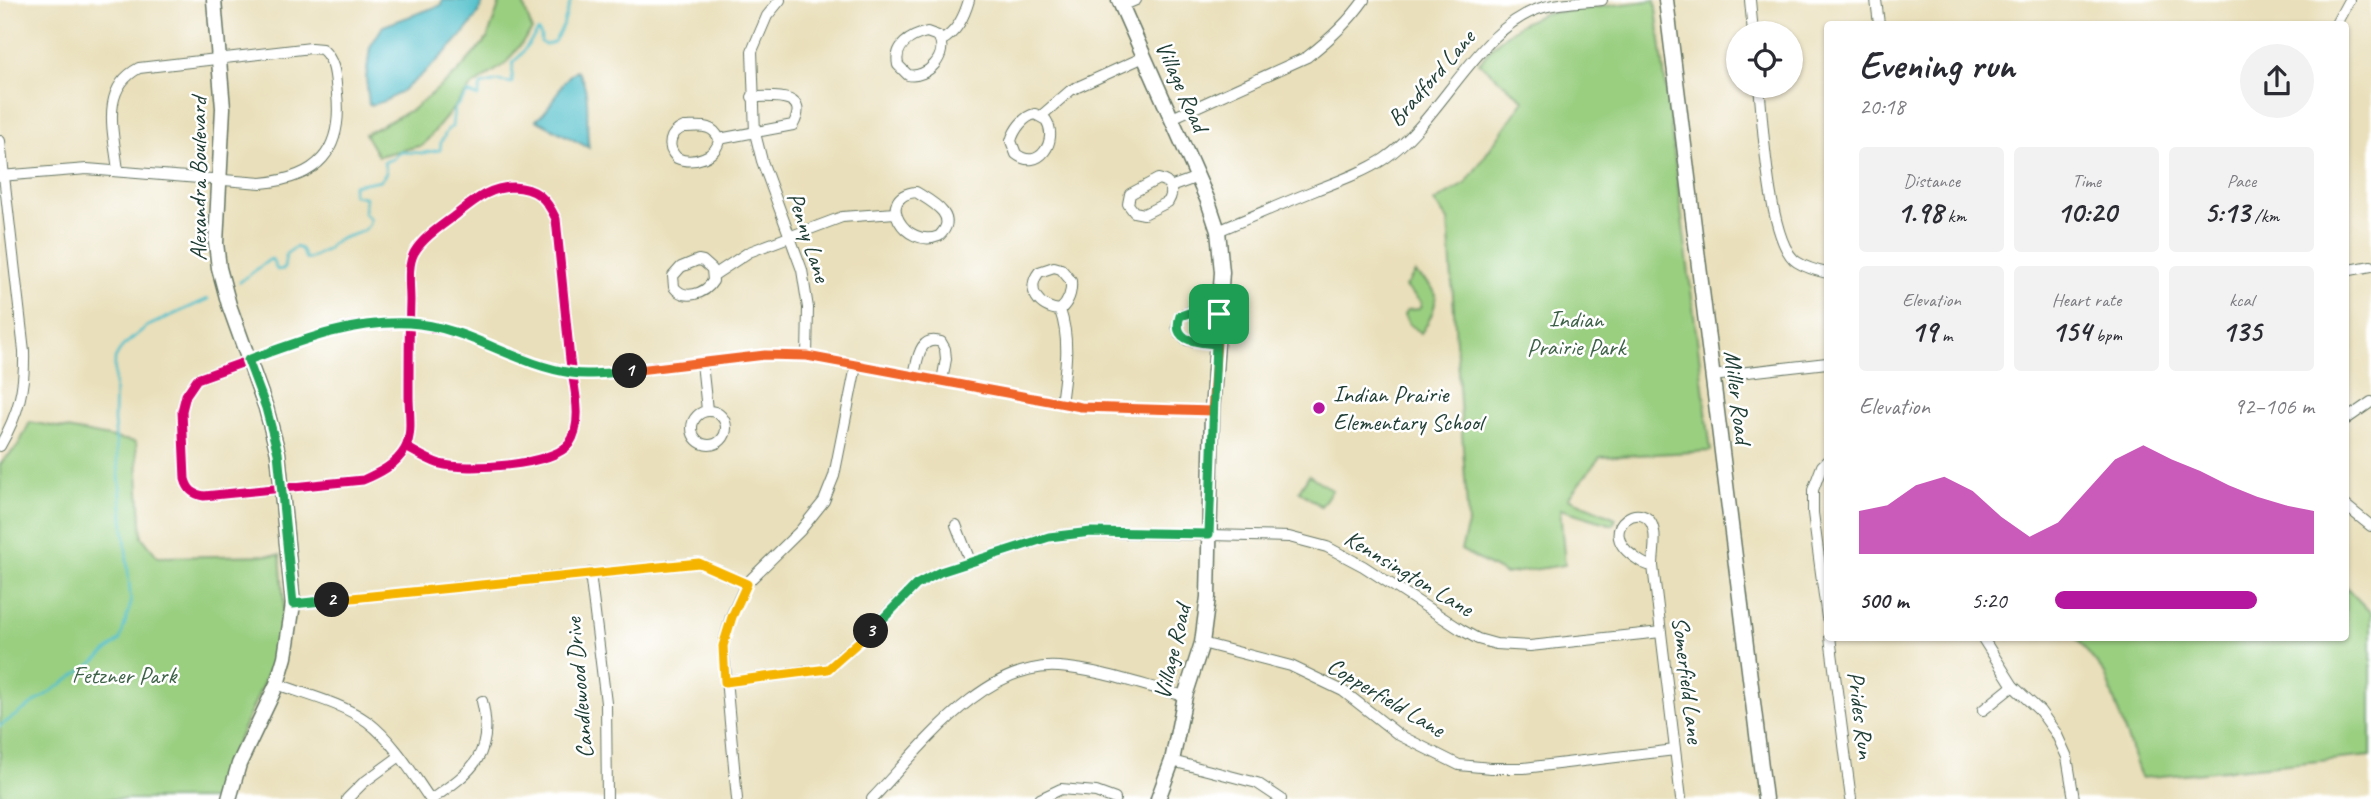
<!DOCTYPE html>
<meta charset="utf-8">
<style>
body{margin:0;font-family:Caveat,sans-serif;background:#f2f2f3;color:#2b2b33;height:100vh;display:flex;flex-direction:column;font-size:26px;white-space:nowrap}
*{box-sizing:border-box;margin:0}
p{font-size:23px;color:#7c7c81}
.icon{flex:none;width:38px;height:38px;fill:none;stroke:currentColor;stroke-width:2;stroke-linecap:round;stroke-linejoin:round}
.map{position:relative;flex:1;overflow:hidden}
.panel{position:absolute;left:1824px;top:21px;width:525px;height:620px;display:flex;flex-direction:column;background:#fff;border-radius:7px;box-shadow:0 2px 5px #0004}
.panel>*{flex:none}
.tools{position:absolute;left:1726px;top:21px;display:grid;gap:14px}
.tools a{display:grid;place-items:center;width:77px;height:77px;border-radius:50%;background:#fff;box-shadow:0 2px 5px #0004;font-size:35px}
.pin{position:absolute;display:grid;place-items:center;width:60px;height:60px;color:#fff;margin:-30px;border-radius:14px;box-shadow:0 4px 10px #0006}
.km{position:absolute;width:35px;height:35px;margin:-18px;border-radius:50%;background:#222;color:#fff;font-size:19px;line-height:35px;text-align:center}
.round{display:grid;place-items:center;flex:none;width:74px;height:74px;border-radius:37px;background:#f2f2f3}
.headline{display:flex;align-items:center;justify-content:space-between;height:119px;padding:0 35px}
h1{font-size:38px;font-weight:600;line-height:52px}
.stats{display:grid;grid-template-columns:repeat(3,1fr);gap:10px;height:119px;padding:7px 35px}
.stats div{display:grid;align-content:center;border-radius:7px;background:#f2f2f3;text-align:center}
.stats b{font-size:30px;font-weight:600}
.stats small{font-size:19px;font-weight:400}
.stats p{font-size:19px}
.chart{height:196px;padding:14px 35px}
.chart p{display:flex;justify-content:space-between}
.chart svg{width:100%;height:126px;margin-top:7px;fill:#b5179e;opacity:.7}
ul{padding:0 35px;list-style:none;font-size:23px}
li{display:grid;grid-template-columns:112px 84px 1fr;align-items:center;height:52px}
li i{height:18px;border-radius:9px;background:#b5179e}
.map>svg:first-child{display:block}
.green{fill:#9acf80;stroke:#5c865a;stroke-width:2}
.water{fill:#53c0cb;stroke:#397e80;stroke-width:2}
.lines{fill:none;stroke-linecap:round;stroke-linejoin:round}
.stream{stroke:#53c0cb;stroke-width:2.5}
.street-casing{stroke:#667663;stroke-width:12}
.secondary-casing{stroke:#667663;stroke-width:17}
.street{stroke:#fff;stroke-width:10}
.secondary{stroke:#fff;stroke-width:14}
.cycleway-casing{stroke:#fff;stroke-width:13}
.cycleway{stroke:#d6006c;stroke-width:9}
.split-1-casing{stroke:#fff;stroke-width:14}
.split-2-casing{stroke:#fff;stroke-width:14}
.split-3-casing{stroke:#fff;stroke-width:14}
.split-4-casing{stroke:#fff;stroke-width:14}
.split-1{stroke:#f0652b;stroke-width:9}
.split-2{stroke:#22a559;stroke-width:9}
.split-3{stroke:#f5b400;stroke-width:9}
.split-4{stroke:#22a559;stroke-width:9}
.poi-dot{fill:#b5179e;stroke:#fff;stroke-width:2.5}
.labels{text-anchor:middle;dominant-baseline:central;stroke-width:5;stroke-linejoin:round;paint-order:stroke}
.street-label{font-size:24px;fill:#1f3d34;stroke:#fff}
.park-label{font-size:24px;fill:#3e6247;stroke:#fff}
.poi-label{font-size:24px;fill:#1f3d34;stroke:#fff;text-anchor:start}
</style>
<div class="map">
<svg width="2371" height="799" viewBox="0 0 2371 799">
<rect width="100%" height="100%" fill="#fff"/>
<filter id="ink" filterUnits="userSpaceOnUse"><feTurbulence type="fractalNoise" baseFrequency=".0143" numOctaves="2"/><feDisplacementMap in="SourceGraphic" scale="14" xChannelSelector="R" yChannelSelector="G"/><feConvolveMatrix kernelMatrix="1 2 1 2 8 2 1 2 1" color-interpolation-filters="sRGB"/></filter>
<filter id="wash" filterUnits="userSpaceOnUse"><feTurbulence type="fractalNoise" baseFrequency=".00686" numOctaves="4" result="noise"/><feDisplacementMap in="SourceGraphic" scale="28" xChannelSelector="R" yChannelSelector="G"/><feGaussianBlur stdDeviation="1.57" result="paint"/><feColorMatrix in="noise" values="0 0 0 0 0 0 0 0 0 0 0 0 0 0 0 0 0 1.4 0 .05"/><feComposite in="paint" operator="in"/></filter>
<g filter="url(#wash)">
<rect width="100%" height="100%" fill="#e9dfba"/>
<!-- green -->
<g class="green">
<path d="M501,0h21l10,30 -27,34 -34,23 -48,58 -45,11 -13,-22 48,-25 43,-35 31,-35z"/>
<path d="M1655,0l56,451 -111,6 -32,41 48,20 -3,7 -53,-16 5,56 -60,9 -44,-24 7,-26 -20,-304 -14,-18 32,-19 58,-83 -45,-37 18,-21 22,-17 23,-11z"/>
<path d="M1415,273c6,5 14,10 18,16 8,11 -5,35 -12,44l-12,-9 -5,-9 3,-5 12,-1 2,-3v-4l-16,-15z"/>
<path d="M30,422l106,20 6,95 16,20 122,-2 4,48 -7,50 -46,103 -9,43h-201l-21,-4v-331l18,-18z"/>
<path d="M1309,475l23,15 -11,16 -22,-15z"/>
<path d="M2345,586l26,27v143l-230,22 -36,-104 -30,-37h270z"/>
</g>
<!-- water -->
<g class="water">
<path d="M442,0h41c-1,22 -64,80 -84,93 -9,6 -19,11 -30,12l-3,-27 4,-31 13,-21 58,-21z"/>
<path d="M576,70c18,20 8,53 13,78l-53,-28c19,-14 21,-36 40,-50z"/>
</g>
<g class="lines">
<!-- stream -->
<g class="stream">
<path d="M240,282l29,-22 3,-1 5,11 7,-1 2,-15 10,-7 5,2 5,10c7,0 14,-7 22,-10 9,-17 41,-10 42,-30l-6,-6 1,-16 -12,-2v-10l28,-5 5,-7 -2,-11 9,-3 6,-7 24,1 17,-3 1,-8 7,-13 4,-2 2,-18 14,-16 10,4 3,-12 17,-4 14,2 1,-21 7,-6 18,-25 3,5v6l4,3 9,-3 9,-16 8,-26"/>
<path d="M0,726l93,-63 27,-23 11,-37 -17,-181 1,-63 7,-12 24,-20 62,-28"/>
</g>
</g>
</g>
<g filter="url(#ink)">
<g class="lines">
<!-- street casing -->
<g class="street-casing">
<g id="street">
<path d="M780,0l-13,16 -15,35 3,82 7,28 40,109 6,38 -1,48"/>
<path d="M1750,0l3,33"/>
<path d="M1876,0l3,24"/>
<path d="M1122,6l14,-6"/>
<path d="M2336,24l13,-24"/>
<path d="M927,32l11,4c12,19 -11,43 -30,39l-10,-10c-4,-19 12,-29 29,-33z"/>
<path d="M941,41c16,-9 23,-24 28,-41"/>
<path d="M1759,86c4,35 9,158 38,176 8,5 21,9 30,11"/>
<path d="M1035,114l11,6c13,20 -7,52 -30,34l-5,-13c3,-11 13,-25 24,-27z"/>
<path d="M1041,116l30,-26 73,-33"/>
<path d="M1172,118l135,-61c22,-17 41,-34 57,-57"/>
<path d="M684,127c14,0 29,-4 35,12 -1,18 -27,26 -42,19 -11,-11 -8,-25 7,-31z"/>
<path d="M719,139l74,-14c18,-33 -22,-28 -41,-28"/>
<path d="M0,141l24,210c1,37 -5,62 -24,95"/>
<path d="M0,176l87,-7 174,14c57,-5 82,-32 76,-89 -2,-18 -1,-32 -15,-45l-11,-1 -172,20c-40,21 -25,65 -21,103"/>
<path d="M1158,179c12,2 17,12 10,23l-24,12 -10,-2 -6,-8 2,-10z"/>
<path d="M1170,187l28,-10"/>
<path d="M916,192c16,10 44,24 23,44 -34,14 -65,-40 -23,-44z"/>
<path d="M1218,231c33,-14 66,-28 98,-41 23,-9 48,-18 68,-31 58,-39 94,-134 160,-152 18,-5 39,-5 58,-7"/>
<path d="M698,260l5,1 9,8 1,12c-8,13 -29,20 -39,6l-1,-11 8,-9z"/>
<path d="M1054,267l7,2 10,12c1,12 -2,21 -11,29 -21,-2 -35,-20 -21,-38z"/>
<path d="M2345,271l26,-5"/>
<path d="M714,275l35,-23 93,-35 53,-4"/>
<path d="M1060,310c11,32 5,61 1,94"/>
<path d="M1216,344l-29,-4 -7,-6 -3,-7 3,-11 12,-5 27,3"/>
<path d="M702,363l5,47"/>
<path d="M914,375c4,-16 5,-40 27,-33l4,7 1,10 -4,22"/>
<path d="M1712,376l115,-13"/>
<circle cx="709" cy="428" r="17"/>
<path d="M2345,420l26,-18"/>
<path d="M406,447c11,6 22,13 34,17 26,7 112,2 129,-20 16,-22 4,-60 1,-84l-14,-141c-10,-21 -19,-31 -43,-32 -23,0 -38,13 -56,27 -14,11 -34,23 -43,39 -7,13 -4,33 -4,48 -1,31 -1,63 -1,95 0,17 4,38 -4,53 -9,16 -26,24 -42,31l-159,16c-11,-2 -16,-6 -19,-17l-3,-68 4,-16 11,-16 123,-44 33,-9 57,-3 52,11 73,29 37,10 21,1 172,-19 42,1 274,51 131,5"/>
<path d="M1827,461l-5,5 -9,24v23l14,105"/>
<path d="M2345,505l26,21"/>
<path d="M956,525l14,36"/>
<path d="M1653,566c-9,-1 -13,-5 -20,-10 -40,-29 15,-62 21,-24 2,10 -1,23 -1,34l28,233"/>
<path d="M590,573l16,130 1,96"/>
<path d="M293,604l406,-41 47,21"/>
<path d="M1830,637l21,162"/>
<path d="M1982,637l31,49 27,25 16,22 11,24 7,42"/>
<path d="M1202,643l89,23 52,25 56,44 60,30 32,3h33l151,-18"/>
<path d="M725,682l103,-13 42,-38 46,-46 24,-13 109,-35 42,-5 198,5 38,10 36,19 97,63 18,10 18,5 34,2 131,-14"/>
<path d="M277,684c30,11 65,19 91,38 26,20 44,51 62,77"/>
<path d="M1983,710l30,-24"/>
<path d="M1172,761l85,22 24,16"/>
<path d="M347,799l16,-16 37,-27"/>
<path d="M432,799c40,-28 63,-44 50,-98"/>
<path d="M737,799l-14,-153 8,-29 15,-33 54,-53 24,-30 10,-25 22,-110"/>
<path d="M872,799c47,-49 112,-138 187,-132 42,3 85,19 126,29"/>
<path d="M1040,799l21,-10 35,3 19,7"/>
</g>
</g>
<!-- secondary casing -->
<g class="secondary-casing">
<g id="secondary">
<path d="M214,0l9,108 -7,135 3,25 10,37 37,103 12,45 15,151 -8,53 -8,27 -38,80 -10,35"/>
<path d="M1119,0l89,201 10,30 4,41 -10,140 -4,185 -6,46 -17,53 -13,65 -14,38"/>
<path d="M1666,0l99,799"/>
</g>
</g>
<!-- street -->
<use href="#street" class="street"/>
<!-- secondary -->
<use href="#secondary" class="secondary"/>
<!-- cycleway casing -->
<g class="cycleway-casing">
<path id="cycleway" d="M406,447c11,6 22,13 34,17 26,7 112,2 129,-20 16,-22 4,-60 1,-84l-14,-141c-10,-21 -19,-31 -43,-32 -23,0 -38,13 -56,27 -14,11 -34,23 -43,39 -7,13 -4,33 -4,48 -1,31 -1,63 -1,95 0,17 4,38 -4,53 -9,16 -26,24 -42,31l-159,16c-11,-2 -16,-6 -19,-17l-3,-68 4,-16 11,-16 123,-44 33,-9 57,-3 52,11 73,29 37,10 21,1 172,-19 42,1 274,51 131,5"/>
</g>
<!-- cycleway -->
<use href="#cycleway" class="cycleway"/>
</g>
</g>
<g class="lines" filter="url(#ink)">
<!-- split-1 casing -->
<g class="split-1-casing">
<path id="split-1" d="M630,371l135,-16 42,1 274,51 131,4 7,-97"/>
</g>
<!-- split-2 casing -->
<g class="split-2-casing">
<path id="split-2" d="M332,600l-39,4 -15,-151 -12,-45 -18,-48c52,-19 105,-40 161,-37 58,3 106,42 163,50 19,3 39,-1 58,-2"/>
</g>
<!-- split-3 casing -->
<g class="split-3-casing">
<path id="split-3" d="M332,600l367,-37 48,21 -15,33 -9,29 2,36 103,-13 43,-38"/>
</g>
<!-- split-4 casing -->
<g class="split-4-casing">
<path id="split-4" d="M871,631l45,-46 24,-13 109,-35 42,-5 118,2 7,-190c-19,-2 -45,-2 -36,-28l12,-4 27,2"/>
</g>
<!-- split-1 -->
<use href="#split-1" class="split-1"/>
<!-- split-2 -->
<use href="#split-2" class="split-2"/>
<!-- split-3 -->
<use href="#split-3" class="split-3"/>
<!-- split-4 -->
<use href="#split-4" class="split-4"/>
</g>
<!-- markers -->
<circle class="poi-dot" cx="1319" cy="408" r="7"/>
<g class="labels">
<!-- street labels -->
<g class="street-label">
<text transform="translate(1431 78) rotate(-49)">Bradford Lane</text>
<text transform="translate(1182 86) rotate(66)">Village Road</text>
<text transform="translate(198 179) rotate(-90)">Alexandra Boulevard</text>
<text transform="translate(809 237) rotate(72)">Penny Lane</text>
<text transform="translate(1738 397) rotate(83)">Miller Road</text>
<text transform="translate(1409 573) rotate(31)">Kennsington Lane</text>
<text transform="translate(1172 652) rotate(-77)">Village Road</text>
<text transform="translate(1688 680) rotate(83)">Somerfield Lane</text>
<text transform="translate(579 688) rotate(-95)">Candlewood Drive</text>
<text transform="translate(1386 697) rotate(31)">Copperfield Lane</text>
<text transform="translate(1861 715) rotate(83)">Prides Run</text>
</g>
<!-- park labels -->
<g class="park-label">
<text x="1576" y="319">Indian<tspan x="1576" dy="28">Prairie Park</tspan></text>
<text x="124" y="675">Fetzner Park</text>
</g>
<!-- poi labels -->
<g class="poi-label">
<text x="1333" y="394">Indian Prairie<tspan x="1333" dy="28">Elementary School</tspan></text>
</g>
</g>
</svg>
<div class="tools">
<a><svg class="icon" aria-label="locate" viewBox="0 0 24 24"><circle cx="12" cy="12" r="6"/><path d="M12 2v4M12 18v4M2 12h4M18 12h4"/></svg></a>
</div>
<div class="pin" style="left:1219px;top:314px;background:#1e9e55"><svg class="icon" aria-label="arrive" viewBox="0 0 24 24"><path d="M6 21V4h12l-3 4 3 4H6"/></svg></div>
<b class="km" style="left:630px;top:371px">1</b>
<b class="km" style="left:332px;top:600px">2</b>
<b class="km" style="left:871px;top:631px">3</b>
<section class="panel">
<div class="headline"><div><h1>Evening run</h1><p>20:18</p></div><a class="round"><svg class="icon" aria-label="share" viewBox="0 0 24 24"><path d="M12 15V3M7 8l5-5 5 5M5 13v7h14v-7"/></svg></a></div>
<div class="stats">
<div><p>Distance</p><b>1.98<small> km</small></b></div>
<div><p>Time</p><b>10:20</b></div>
<div><p>Pace</p><b>5:13<small> /km</small></b></div>
</div>
<div class="stats">
<div><p>Elevation</p><b>19<small> m</small></b></div>
<div><p>Heart rate</p><b>154<small> bpm</small></b></div>
<div><p>kcal</p><b>135</b></div>
</div>
<div class="chart"><p><span>Elevation</span>92–106 m</p>
<svg viewBox="0 0 160 44" preserveAspectRatio="none"><path d="M0 44V29L10 27L20 20L30 17L40 22L50 31L60 38L70 33L80 22L90 11L100 6L110 11L120 15L130 20L140 24L150 27L160 29V44z"/></svg>
</div>
<ul>
<li><b>500 m</b>5:20<i style="width:78%"></i></li>
</ul>
</section>
</div>
